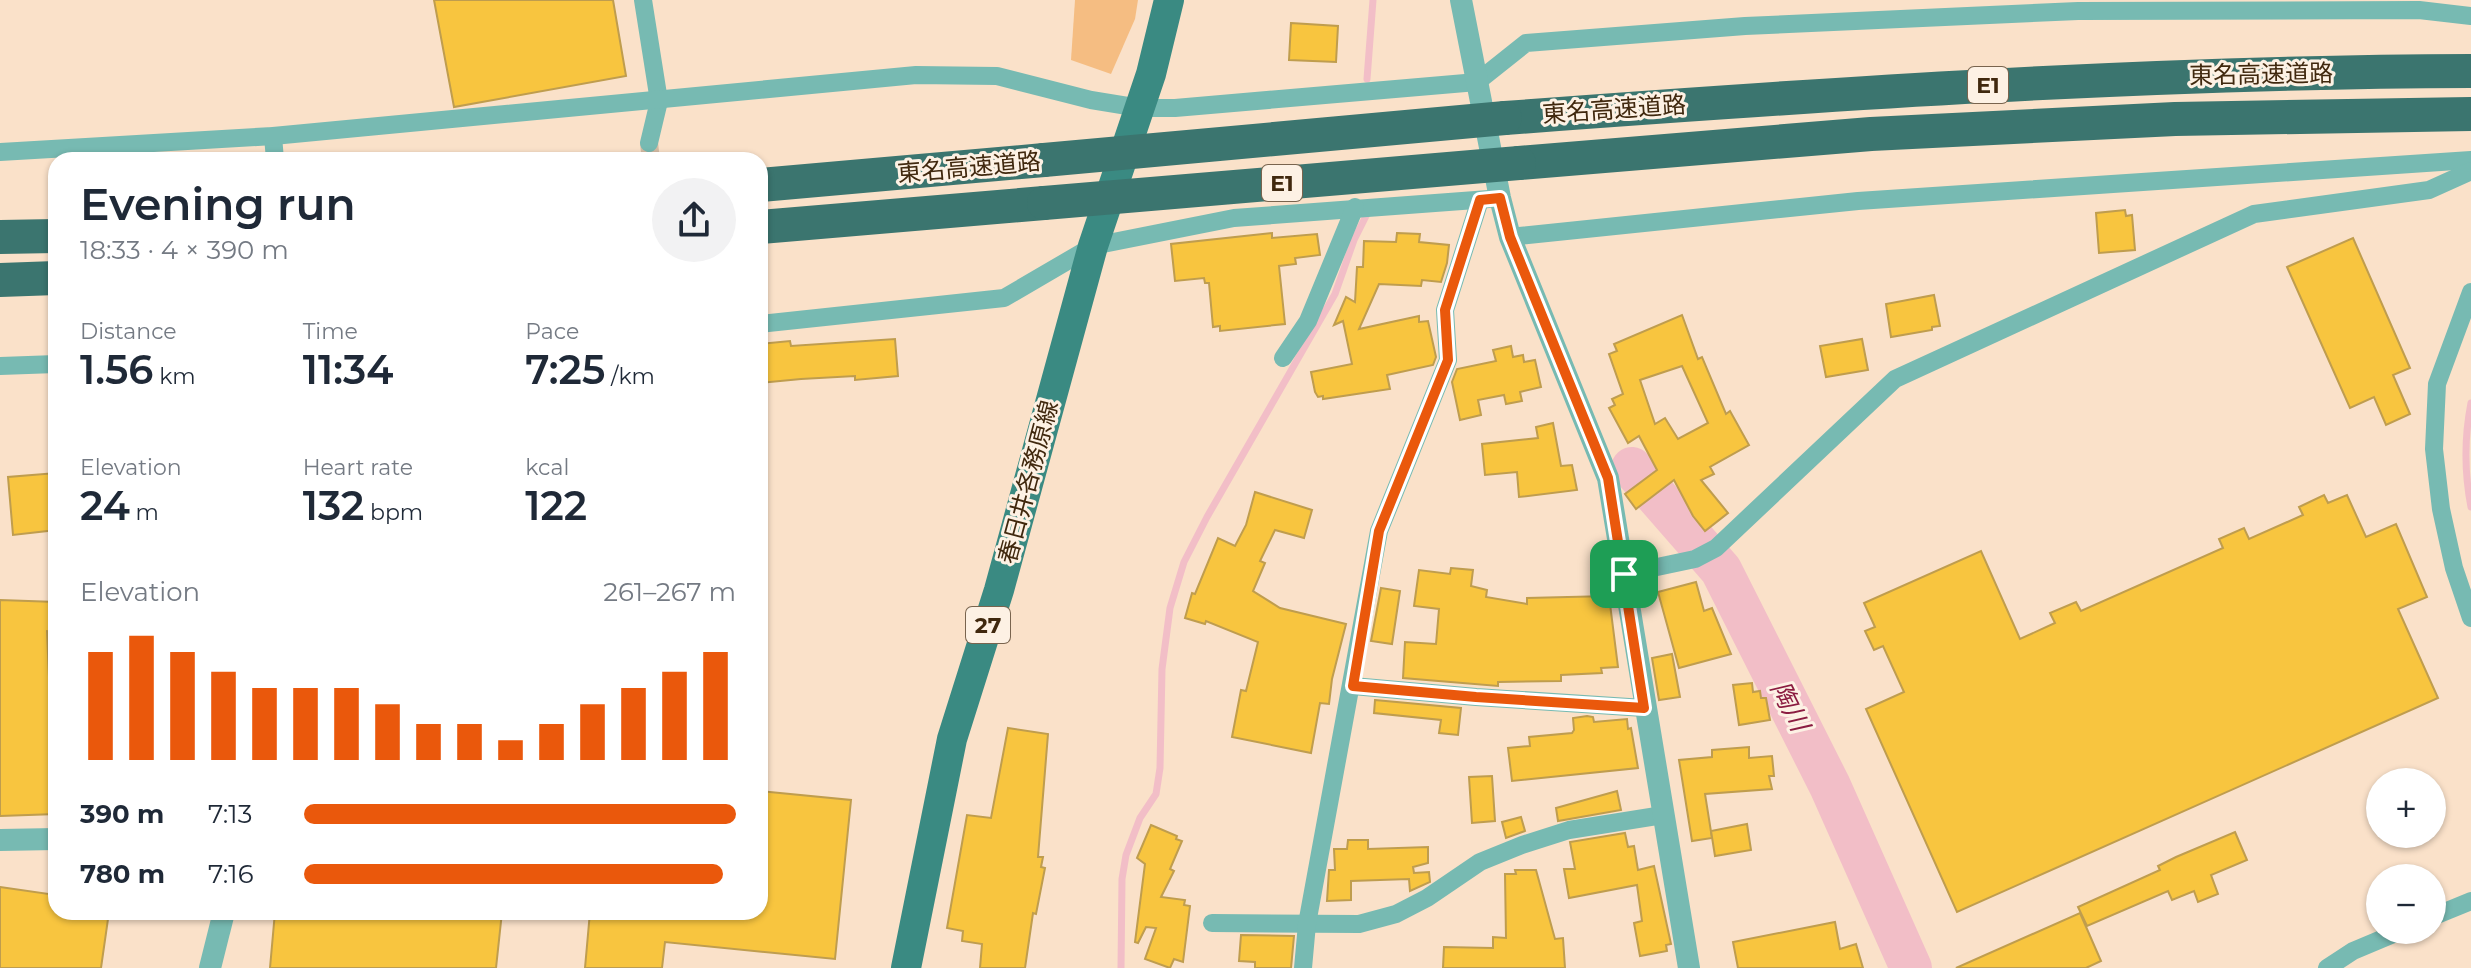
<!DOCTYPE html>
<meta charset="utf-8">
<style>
body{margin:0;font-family:Montserrat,"Noto Sans JP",sans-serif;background:#f2f2f3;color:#1f2937;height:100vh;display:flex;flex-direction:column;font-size:30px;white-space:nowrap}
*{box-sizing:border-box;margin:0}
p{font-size:26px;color:#747a83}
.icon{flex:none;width:44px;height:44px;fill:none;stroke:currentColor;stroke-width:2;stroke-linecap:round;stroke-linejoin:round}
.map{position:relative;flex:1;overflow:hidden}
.sheet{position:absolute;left:48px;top:152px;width:720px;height:768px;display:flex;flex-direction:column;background:#fff;border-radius:24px;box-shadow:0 2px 6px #0004}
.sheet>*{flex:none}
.tools{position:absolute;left:2366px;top:768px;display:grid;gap:16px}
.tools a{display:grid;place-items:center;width:80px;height:80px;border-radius:50%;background:#fff;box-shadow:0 2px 6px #0004;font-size:40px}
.pin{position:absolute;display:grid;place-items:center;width:68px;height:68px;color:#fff;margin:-34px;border-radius:16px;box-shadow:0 4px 12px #0006}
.round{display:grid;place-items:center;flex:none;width:84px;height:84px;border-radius:42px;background:#f2f2f3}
.overview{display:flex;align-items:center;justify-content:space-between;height:136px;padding:0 32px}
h1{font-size:44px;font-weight:600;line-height:60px}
.figures{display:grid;grid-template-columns:repeat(3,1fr);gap:12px;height:136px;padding:8px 32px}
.figures div{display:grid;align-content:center}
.figures b{font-size:40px;font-weight:600}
.figures small{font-size:22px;font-weight:400}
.figures p{font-size:22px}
.chart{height:224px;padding:16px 32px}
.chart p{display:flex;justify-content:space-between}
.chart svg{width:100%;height:144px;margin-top:8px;stroke:#ea580c;stroke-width:6}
ul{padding:0 32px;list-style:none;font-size:26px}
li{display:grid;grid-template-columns:128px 96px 1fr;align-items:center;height:60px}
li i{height:20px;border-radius:10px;background:#ea580c}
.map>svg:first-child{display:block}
.green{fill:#f5bd82}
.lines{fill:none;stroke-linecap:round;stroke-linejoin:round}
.stream{stroke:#f2bec7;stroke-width:7}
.river{stroke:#f2bec7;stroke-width:42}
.building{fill:#f8c53f;stroke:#bf9d4e;stroke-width:2;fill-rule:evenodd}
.minor-tunnel{stroke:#d5bca4;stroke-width:18;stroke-dasharray:18 9;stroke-linecap:butt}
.minor{stroke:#77bab2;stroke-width:18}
.tertiary{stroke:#77bab2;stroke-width:22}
.primary{stroke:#3a8a82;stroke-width:30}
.motorway{stroke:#3b756f;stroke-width:34}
.motorway-bridge{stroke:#3b756f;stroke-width:34}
.route-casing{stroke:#fff;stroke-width:16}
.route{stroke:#ea580c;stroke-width:10}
.labels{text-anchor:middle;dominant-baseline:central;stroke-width:6;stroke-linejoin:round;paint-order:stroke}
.shield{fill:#fdf1e4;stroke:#79644e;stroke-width:2}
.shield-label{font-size:22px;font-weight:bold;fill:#40280e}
.street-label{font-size:24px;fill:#40280e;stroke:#fdf1e4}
.water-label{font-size:26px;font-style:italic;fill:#8b1c41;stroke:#fdf1e4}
</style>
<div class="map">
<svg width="2471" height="968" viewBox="0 0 2471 968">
<rect width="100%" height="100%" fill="#fae1c9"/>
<!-- green -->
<path class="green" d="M1075,0h63l-3,19 -24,55 -40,-14z"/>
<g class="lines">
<!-- stream -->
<g class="stream">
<path d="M1367,79l6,-79"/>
<path d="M2471,403c-7,36 -7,68 0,104"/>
<path d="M1121,968l1,-89 4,-24 14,-37 16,-24 4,-26 2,-99 8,-61 14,-46 23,-45 128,-223 19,-54 15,-30"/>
</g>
<!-- river -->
<path class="river" d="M1632,468l89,102 109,216 81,182"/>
</g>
<!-- building -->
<g class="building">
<path d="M434,0h179l13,76 -172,31z"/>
<path d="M1291,23l47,3 -2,36 -47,-2z"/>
<path d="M2125,210l1,6 6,-1 3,35 -36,3 -3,-40z"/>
<path d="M1272,233v5l45,-4 3,21 -25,3 1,6 -17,2 6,58 -65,7v-5l-7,1 -4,-44h-4l-1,-5 -29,3 -4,-37z"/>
<path d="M1397,233l23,1 -1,8 30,3 -2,18 -6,19 -19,-2 -1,6 -42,-2 -20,45 60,-13v6l9,-1 8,36 -3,8 -46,10 3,14 -67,10v-3l-5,1 -3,-5 -4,-20 41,-8 -9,-43 -9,4 12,-28 9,5 2,-35h6l1,-26 32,1z"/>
<path d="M2353,238l57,130 -17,7 17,39 -24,11 -12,-28 -24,11 -63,-141z"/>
<path d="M1934,295l6,31 -8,1v3l-41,7 -5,-33z"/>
<path d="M1682,315l16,44 4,-2 24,57 4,-3 19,34 -39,22 4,7 -13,6 27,33 -23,18 -12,-15 -19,-36 -38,29 -11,-15 32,-24 -18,-34 -11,7 -19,-35 6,-3 -3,-6 11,-5 -14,-40 8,-3 -3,-7zM1682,366l26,57 -30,16 -13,-21 -10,6 -15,-44z"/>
<path d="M895,339l3,37 -43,4v-4l-54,3 -41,4v-39l30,-3 1,5z"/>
<path d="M1862,339l6,31 -42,7 -6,-31z"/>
<path d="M1511,346l2,11 10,-2 1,7 11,-2 6,27 -21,5 2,9 -16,3 -2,-9 -26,5 3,15 -21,5 -8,-38 5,-13 39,-8 -3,-11z"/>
<path d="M1553,423l8,43 11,-1 5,25 -58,7 -2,-25 -32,3 -3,-31 56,-6 -2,-11z"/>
<path d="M56,473v57l-43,5 -5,-58z"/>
<path d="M1255,492l57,18 -8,28 -29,-8 -15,31 5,2 -12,28 27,17 66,16 -14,55 -3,25 -9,-1 -9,50 -79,-16 9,-47 5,1 12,-49 -52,-21 -1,3 -20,-6 7,-25 3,1 23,-56 17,8 11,-21z"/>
<path d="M2324,495l4,8 19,-8 19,42 30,-13 31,73 -29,12 40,89 -481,214 -91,-203 38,-17 -21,-46 -9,4 -9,-19 10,-4 -11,-24 117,-52 39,88 35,-16 -5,-10 26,-11 5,9 142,-63 -4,-9 25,-11 5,11 54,-24 -4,-8z"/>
<path d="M1451,568l22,2 -2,16 16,4 -1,7 41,7v-6l82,-2 9,71 -17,1 1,5 -41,2v6l-63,1v4l-95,-8 2,-36 31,2 3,-35 -25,-3 5,-36 31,4z"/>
<path d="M1696,582l8,29 8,-3 19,46 -52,14 -21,-76z"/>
<path d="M1381,588l19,3 -8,53 -21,-3z"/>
<path d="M0,600l56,2v30l-9,-1 5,116 2,24 2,-1v44l-56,2z"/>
<path d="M1672,654l8,43 -21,3 -7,-42z"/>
<path d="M1752,683l1,9 7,-1 1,7h5l4,22 -31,5 -6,-40z"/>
<path d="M1375,700l86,8 -3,27 -19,-2 2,-13 -67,-7z"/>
<path d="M1587,716l6,1 1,5 33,-3 1,10 3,-1 7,40 -126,13 -4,-33 22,-2 -1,-9 43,-4 2,-3 -1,-12z"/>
<path d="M1008,728l40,6 -10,123h5l-2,10 4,1 -9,46 -3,-1 -8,55h-45l2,-24 -20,-3 1,-10 -16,-3 20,-113 24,3z"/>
<path d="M1749,747v11l23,-2 2,20h-5l3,13 -67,5 7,44 -20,3 -13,-81 33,-3v-7z"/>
<path d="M1492,776l3,45 -23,2 -3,-46z"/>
<path d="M760,791l91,9 -16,159 -170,-17 -3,26h-77l5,-56h170z"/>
<path d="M1617,791l4,19 -63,11 -2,-13z"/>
<path d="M1521,817l4,14 -19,7 -4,-16z"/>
<path d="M1747,824l4,26 -36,6 -4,-25z"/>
<path d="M1151,825l26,11 -1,3 6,2 -12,28 4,2 -13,26 24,3 -1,5 6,1 -7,56 -9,-3 -4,9 -25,-9 11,-31 -10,-1 -8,16 -3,-1 10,-78 -8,-6z"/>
<path d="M2235,832l12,28 -36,15 7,19 -20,8 -4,-11 -22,9 -4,-9 -81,35 -9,-19 82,-37 -2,-4 18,-9z"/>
<path d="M1625,833l3,14 6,-1 4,24 16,-4 17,78 -5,1 1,6 -27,5 -6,-33 8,-2 -5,-36 -68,13 -5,-29h11l-5,-27z"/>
<path d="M1348,840h20v9l60,-2v16l-15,4 1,6 15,-1 1,10 -20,9 -1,-12 -58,2v19l-24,1 2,-31h6l-1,-21h13z"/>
<path d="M1515,870h21l19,69 8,-1 2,30h-122l1,-21 49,1v-11l13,1 -1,-64h11z"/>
<path d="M0,887l56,8v17h53l-8,56h-101z"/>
<path d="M275,912h227l-6,56h-226z"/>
<path d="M2080,913l21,48 -15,7h-130z"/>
<path d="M1835,922l5,27 16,-5 7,24h-125l-5,-26z"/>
<path d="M1241,935l53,1 -3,32h-36v-6l-16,-1z"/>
</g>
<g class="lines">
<!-- minor-tunnel -->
<path class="minor-tunnel" d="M649,143l2,17"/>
<!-- minor -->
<g class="minor">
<path d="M643,0l16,101 -10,42"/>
<path d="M273,136l2,24"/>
<path d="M0,152l273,-16 643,-61 81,1 94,24 49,8h35l302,-26 49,-39 219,-17 333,-15 341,-1 52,6"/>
<path d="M1510,237l348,-36 613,-41"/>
<path d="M2471,292l-34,92 -3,65 7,60 13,59 17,50"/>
<path d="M760,324l244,-26 89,-52 141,-28 255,-19"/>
<path d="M1283,358l25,-37 47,-114"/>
<path d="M0,366l56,-2"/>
<path d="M1624,574l71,-15 21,-11 179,-169 359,-165 175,-24 42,-19"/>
<path d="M1353,686l123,11 168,11"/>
<path d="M2432,917l39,-16"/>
<path d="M1212,923l147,1 37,-10 31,-16 53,-36 42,-17 47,-15 94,-15"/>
<path d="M1303,968l4,-44 72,-393 69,-171 -3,-50 35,-110"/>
<path d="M2327,968l26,-17 50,-21"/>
</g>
<!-- tertiary -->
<g class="tertiary">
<path d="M1461,0l39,198 10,39 98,241 81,490"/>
<path d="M0,840l56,-1"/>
<path d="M210,968l14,-56"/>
</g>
<!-- primary -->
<path class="primary" d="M906,968l46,-229 47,-149 94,-344 58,-172 18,-74"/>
<!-- motorway -->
<g class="motorway">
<path d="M1505,118c322,-24 642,-46 966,-47"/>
<path d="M1519,163l352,-29 304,-15 296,-5"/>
<path d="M760,185l284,-25"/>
<path d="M760,227l284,-24"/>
<path d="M0,237l56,-1"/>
<path d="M0,280l56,-2"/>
</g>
<!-- motorway-bridge -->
<g class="motorway-bridge">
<path d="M1044,160l461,-42"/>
<path d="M1044,203l475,-40"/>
</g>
</g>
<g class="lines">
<!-- route casing -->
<g class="route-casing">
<path id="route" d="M1500,198l10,39 98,241 36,230 -168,-11 -123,-11 26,-155 69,-171 -3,-50 35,-110z"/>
</g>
<!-- route -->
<use href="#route" class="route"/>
</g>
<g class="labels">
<!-- shield labels -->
<g class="shield">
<rect x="1968" y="67" width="40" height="36" rx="6"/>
<rect x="1262" y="165" width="40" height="36" rx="6"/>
<rect x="966" y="607" width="44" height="36" rx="6"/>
</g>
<g class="shield-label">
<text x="1988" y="85">E1</text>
<text x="1282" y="183">E1</text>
<text x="988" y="625">27</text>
</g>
<!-- street labels -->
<g class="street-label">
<text transform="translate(2261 74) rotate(-1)">東名高速道路</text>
<text transform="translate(1614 109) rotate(-4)">東名高速道路</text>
<text transform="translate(969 167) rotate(-5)">東名高速道路</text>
<text transform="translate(1028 482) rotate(-75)">春日井各務原線</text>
</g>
<!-- water labels -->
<g class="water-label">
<text transform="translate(1790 706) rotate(63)">陶川</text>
</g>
</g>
</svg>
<div class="tools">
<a>+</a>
<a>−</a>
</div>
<div class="pin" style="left:1624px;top:574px;background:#1e9e55"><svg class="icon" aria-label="arrive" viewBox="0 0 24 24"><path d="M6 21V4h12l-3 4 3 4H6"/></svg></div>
<section class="sheet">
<div class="overview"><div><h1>Evening run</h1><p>18:33 · 4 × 390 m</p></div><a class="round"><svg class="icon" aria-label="share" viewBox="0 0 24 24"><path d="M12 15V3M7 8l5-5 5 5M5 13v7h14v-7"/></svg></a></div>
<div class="figures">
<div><p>Distance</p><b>1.56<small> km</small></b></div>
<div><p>Time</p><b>11:34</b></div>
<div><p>Pace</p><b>7:25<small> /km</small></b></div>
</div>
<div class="figures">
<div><p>Elevation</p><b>24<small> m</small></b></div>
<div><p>Heart rate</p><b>132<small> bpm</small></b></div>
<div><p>kcal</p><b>122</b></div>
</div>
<div class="chart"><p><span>Elevation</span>261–267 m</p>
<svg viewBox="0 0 160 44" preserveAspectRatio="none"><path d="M5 44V11M15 44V6M25 44V11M35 44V17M45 44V22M55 44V22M65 44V22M75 44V27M85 44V33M95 44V33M105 44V38M115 44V33M125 44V27M135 44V22M145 44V17M155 44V11"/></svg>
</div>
<ul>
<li><b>390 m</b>7:13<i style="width:100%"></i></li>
<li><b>780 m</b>7:16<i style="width:97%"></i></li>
</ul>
</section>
</div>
